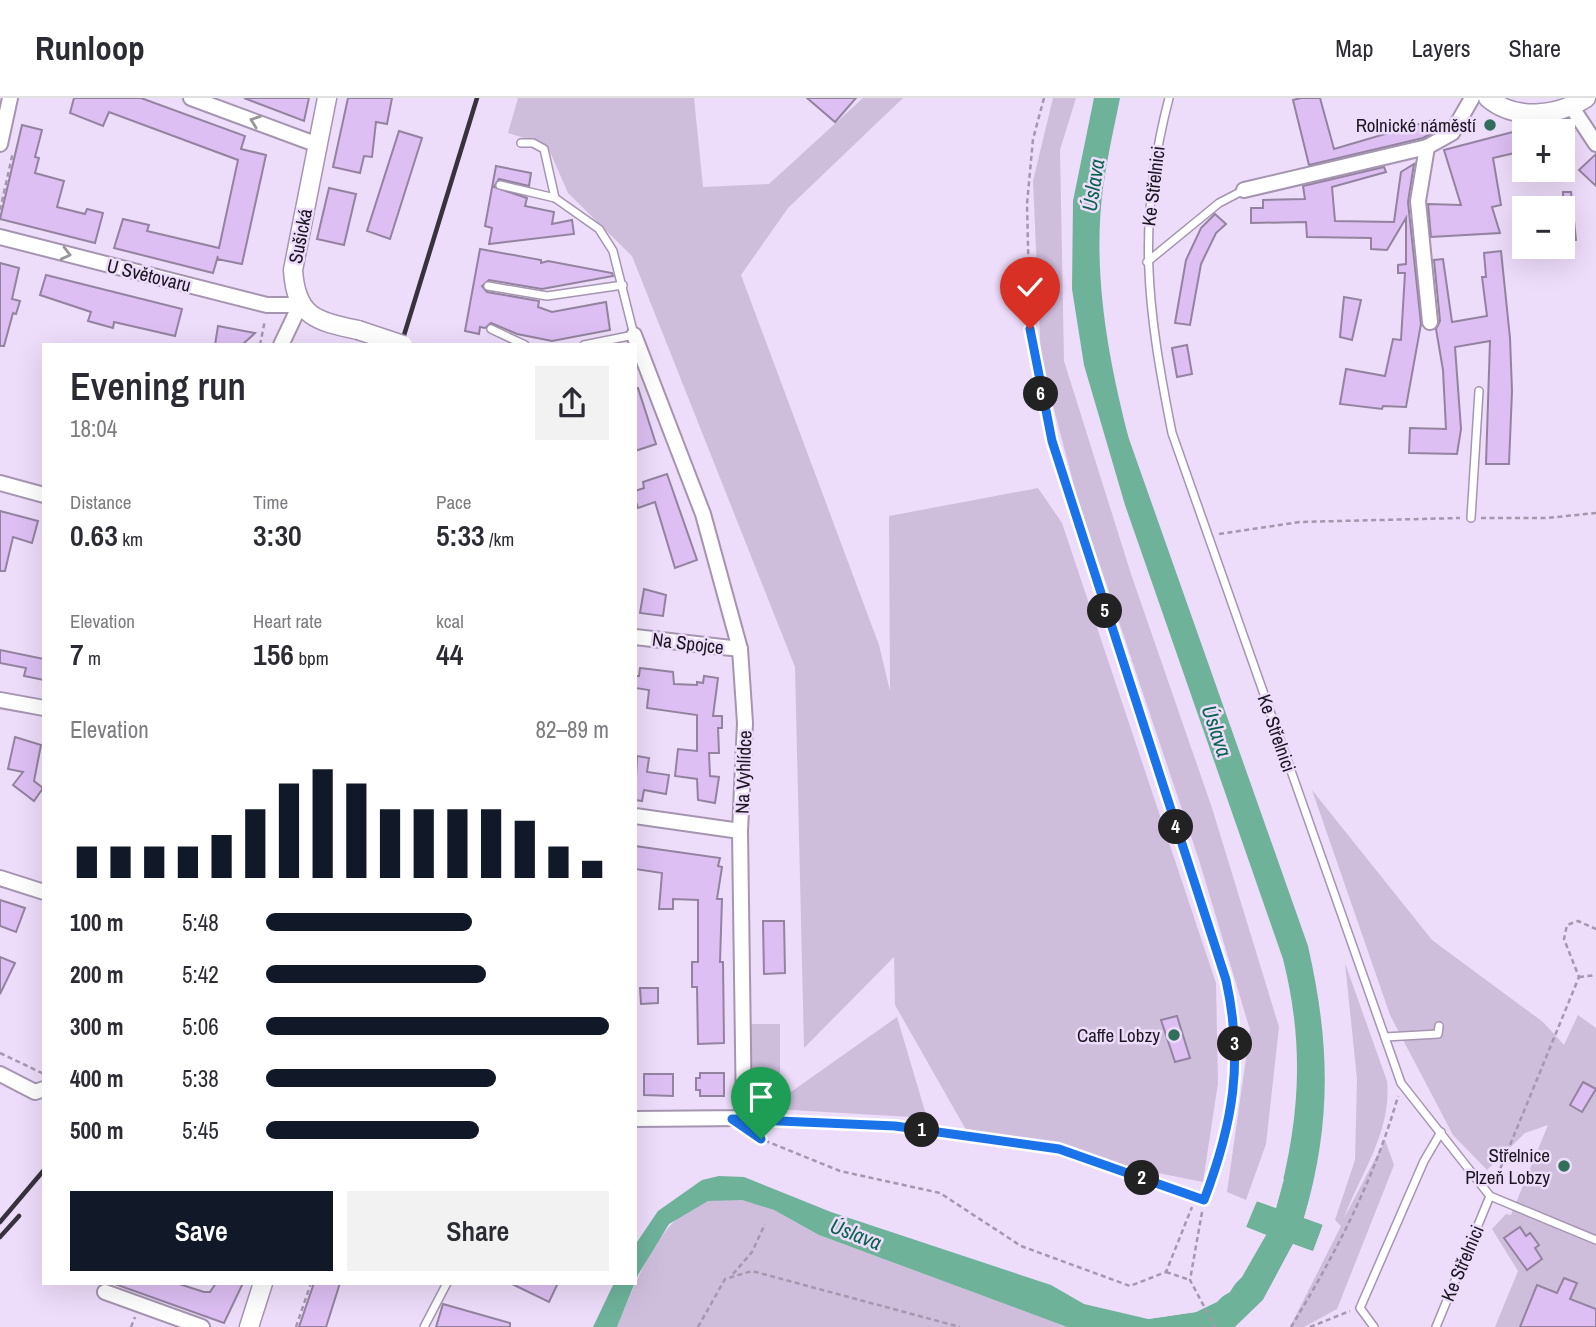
<!DOCTYPE html>
<meta charset="utf-8">
<style>
body{margin:0;font-family:"Archivo Narrow",sans-serif;background:#f2f2f3;color:#2b2b33;height:100vh;display:flex;flex-direction:column;font-size:26px;white-space:nowrap}
*{box-sizing:border-box;margin:0}
p{font-size:23px;color:#7c7c81}
.icon{flex:none;width:38px;height:38px;fill:none;stroke:currentColor;stroke-width:2;stroke-linecap:round;stroke-linejoin:round}
.map{position:relative;flex:1;overflow:hidden}
.side{position:absolute;left:42px;top:245px;width:595px;height:942px;display:flex;flex-direction:column;background:#fff;border-radius:0px;box-shadow:0 7px 28px #0002}
.side>*{flex:none}
.controls{position:absolute;left:1512px;top:21px;display:grid;gap:14px}
.controls a{display:grid;place-items:center;width:63px;height:63px;border-radius:0px;background:#fff;box-shadow:0 7px 28px #0002;font-size:35px}
.pin{position:absolute;display:grid;place-items:center;width:60px;height:60px;color:#fff;margin:-72px -30px;border-radius:50% 50% 50% 0;rotate:-45deg;box-shadow:0 0 7px #0007}
.pin .icon{rotate:45deg}
.km{position:absolute;width:35px;height:35px;margin:-18px;border-radius:50%;background:#222;color:#fff;font-size:19px;line-height:35px;text-align:center}
.round{display:grid;place-items:center;flex:none;width:74px;height:74px;border-radius:0px;background:#f2f2f3}
.headline{display:flex;align-items:center;justify-content:space-between;height:119px;padding:0 28px}
h1{font-size:38px;font-weight:600;line-height:52px}
.figures{display:grid;grid-template-columns:repeat(3,1fr);gap:10px;height:119px;padding:7px 28px}
.figures div{display:grid;align-content:center}
.figures b{font-size:30px;font-weight:600}
.figures small{font-size:19px;font-weight:400}
.figures p{font-size:19px}
.chart{height:196px;padding:14px 28px}
.chart p{display:flex;justify-content:space-between}
.chart svg{width:100%;height:126px;margin-top:7px;stroke:#111827;stroke-width:6}
.primary-button{display:flex;gap:14px;margin-top:auto;padding:14px 28px}
.primary-button a{flex:1;height:80px;border-radius:0px;background:#111827;color:#fff;font-size:28px;font-weight:600;line-height:80px;text-align:center}
.primary-button a+a{background:#f2f2f3;color:#2b2b33}
ul{padding:0 28px;list-style:none;font-size:23px}
li{display:grid;grid-template-columns:112px 84px 1fr;align-items:center;height:52px}
li i{height:18px;border-radius:9px;background:#111827}
header{display:flex;align-items:center;gap:42px;box-sizing:border-box;height:98px;padding:0 35px;background:#fff;border-bottom:2px solid #e1e1e2}
header strong{font-size:33px}
nav{display:flex;gap:38px;margin-inline-start:auto;font-size:24px}
.map>svg:first-child{display:block}
.green{fill:#cfbddc}
.water{fill:#6eb29a}
.pier{fill:#eddcfa}
.building{fill:#ddbff3;stroke:#93839f;stroke-width:2}
.lines{fill:none;stroke-linecap:round;stroke-linejoin:round}
.service-casing{stroke:#a595b1;stroke-width:10}
.minor-casing{stroke:#a595b1;stroke-width:18}
.tertiary-casing{stroke:#a595b1;stroke-width:21}
.path{stroke:#a497ae;stroke-width:2.5;stroke-dasharray:5 3.5;stroke-linecap:butt}
.service{stroke:#fff;stroke-width:7}
.minor{stroke:#fff;stroke-width:14}
.tertiary{stroke:#fff;stroke-width:18}
.rail{stroke:#38313e;stroke-width:4.5}
.tertiary-bridge-casing{stroke:#a595b1;stroke-width:21;stroke-linecap:butt}
.tertiary-bridge{stroke:#fff;stroke-width:18}
.oneway{stroke:#99969b}
.route-casing{stroke:#fff;stroke-width:14}
.route{stroke:#1a73e8;stroke-width:9}
.poi-dot{fill:#326f5b;stroke:#eddcfa;stroke-width:2.5}
.labels{text-anchor:middle;dominant-baseline:central;stroke-width:5;stroke-linejoin:round;paint-order:stroke}
.poi-label{font-size:19px;fill:#1c1621;stroke:#eddcfa;text-anchor:end}
.street-label{font-size:19px;fill:#1c1621;stroke:#eddcfa}
.water-label{font-size:21px;font-style:italic;fill:#07634b;stroke:#eddcfa}
</style>
<header>
<strong>Runloop</strong>
<nav><a>Map</a><a>Layers</a><a>Share</a></nav>
</header>
<div class="map">
<svg width="1596" height="1229" viewBox="0 0 1596 1229">
<rect width="100%" height="100%" fill="#eddcfa"/>
<!-- green -->
<g class="green">
<path d="M518,0h176l9,89 66,-3 94,-86h40l-115,110 -47,67 138,370 11,46 -1,-175 149,-28 24,35 154,460 2,100 -15,99 -234,-47 -74,-130 -1,-48 -90,91 -9,-381 -163,-411 -64,-63 -21,-48 -39,-12z"/>
<path d="M1053,0h23l-16,52 4,211 67,213 81,234 67,219 -13,117 -20,56 -19,-8 23,-162 -51,-170 -122,-363 -36,-137 -8,-179z"/>
<path d="M1312,692l120,150 111,82 21,23 14,-30 18,13v299h-101l23,-56 -26,-42 14,-15 5,1 37,-90 -23,8 -38,37 -34,-35 -63,-120z"/>
<path d="M1345,865l42,118c5,50 -26,92 -43,137l41,-78 9,25 -57,144 -33,18h-14l51,-101 -6,-6 20,-60 2,-81z"/>
<path d="M897,919l30,101 -170,-10v-8l24,-1z"/>
<path d="M750,926h30v66h-29z"/>
<path d="M742,1102l32,10 45,25 248,92h-450c17,-40 44,-117 92,-126 10,-2 22,-1 33,-1z"/>
</g>
<!-- water -->
<path class="water" d="M1094,0h26c-6,30 -13,60 -17,90 -11,83 5,171 26,251l179,507c22,97 24,176 -4,272l19,6 -10,28 -20,-8 -30,56 -28,27h-168l-248,-92 -45,-25 -32,-10 -34,1 -39,23 -31,51 -21,52h-24l21,-44h21v-38l23,-34 44,-31 17,-4 25,1 87,35 220,73 33,19 64,15 48,-7 21,-10 25,-25 24,-42 -20,-8 11,-26 19,7c24,-87 29,-162 7,-249l-158,-454 -41,-140 -12,-76 1,-88z"/>
<!-- pier -->
<g class="pier">
<path d="M1280,1080l4,1 -8,29 -20,-7 -10,26 20,8 -36,57 -34,20 -48,7v-3l47,-7 33,-20 33,-52 -18,-9 10,-29 4,-2 16,6z"/>
<path d="M1313,1089l4,1 -9,28 18,8 -10,29 -21,-5 -29,54 -14,16 -11,9h-6l28,-27 30,-56 20,7 10,-26 -19,-7z"/>
</g>
<!-- building -->
<g class="building">
<path d="M74,0h67l104,38 -4,13 25,6 -24,109 -25,-5 1,-3 -5,17 -99,-25 9,-29 26,6 -2,6 72,17 19,-88 -129,-48 -6,14 -33,-13z"/>
<path d="M244,0h65l-5,23z"/>
<path d="M348,0h44l-5,26 -11,-2 -4,35 -8,-1 -4,17 -27,-6z"/>
<path d="M807,0h49l-21,24z"/>
<path d="M1301,0h19l14,51 102,-30 2,11 -15,8 -114,27 -16,-65z"/>
<path d="M1568,21l6,12h-37l-1,-5z"/>
<path d="M22,27l20,5 -7,27 4,1 -4,15 29,8 -7,26 28,7 2,-5 16,4 -8,30 -95,-24z"/>
<path d="M1524,31v19l-6,1 1,3 -26,6 8,47 -9,2 8,26 -69,4 -3,-33 33,1 -17,-55z"/>
<path d="M399,33l23,7 -32,101 -23,-8z"/>
<path d="M1596,56v32l-17,-16z"/>
<path d="M1414,66l-6,38 13,122 -15,83 -23,-1 -1,3 -42,-5 6,-35 39,7 8,-37 8,1 4,-67h-7v-8l8,-1v-46l-19,32 -16,-1v-11l-64,-1 -1,-15 -55,1v-15h12v-8l42,-1 -2,-13 81,-19 2,5 -54,15 3,34 59,1 7,-50z"/>
<path d="M496,68l35,7 -2,13 -30,-7 -5,8 33,11 -2,8 29,6 -2,12 20,-4 2,14 -85,10 3,-16 -7,-2z"/>
<path d="M329,90l27,6 -12,51 -27,-6z"/>
<path d="M1563,94h8l5,48 -13,2z"/>
<path d="M1215,116l11,10 -10,9 -15,31 -11,61 -15,-2 11,-63 15,-32z"/>
<path d="M480,151l61,11v3l7,-2 64,12 1,3 -71,13 -53,-9 -7,6 5,6 52,9 -1,6 14,5 54,-10 4,28 -58,11 -35,-7 -26,-11 -6,5 -5,-1 -1,7 -14,-3z"/>
<path d="M1501,153l9,87 2,53 -3,73h-23l4,-123 -35,6 6,82 -4,25 -48,-1 1,-25 36,1 -3,-59 -7,-41 4,-8 -6,-61 9,-1 9,63 35,-6 -5,-39h4l-2,-24z"/>
<path d="M0,165l19,5 -7,31 8,2 -4,13 -3,-1 -9,33h-4z"/>
<path d="M46,177l136,34 -7,27 -61,-14 -1,6 -25,-7 3,-9 -51,-17z"/>
<path d="M1344,199l17,3 -9,40 -12,-3z"/>
<path d="M218,228l37,7 -13,12h-27z"/>
<path d="M1187,247l5,29 -15,3 -5,-29z"/>
<path d="M638,290l18,56 -21,7v-62z"/>
<path d="M667,376l30,86 -22,8 -20,-66 -17,6 -3,-9v-8l9,-3 -1,-6z"/>
<path d="M0,413l38,10 -6,22 -19,-6 -8,34h-5z"/>
<path d="M644,491l22,6 -3,21 -23,-3z"/>
<path d="M0,552l44,9v21l-20,-4 2,-8 -26,-5z"/>
<path d="M640,570l33,4 1,12 23,1v-3l6,1 1,-7 14,2 -5,38h9v12h-4l1,25h-10l1,23 9,1 -4,26 -17,-3 -1,-21 -22,-3 3,-27 19,2v-36l-50,-7 2,-18 -14,-2v-12h4z"/>
<path d="M15,639l26,8 -7,36 9,7 -9,13 -21,-16 10,-13 -15,-3z"/>
<path d="M637,658l12,2 -2,14 22,3 -3,19 -22,-4 -2,11 -7,-1z"/>
<path d="M635,748l85,12 -2,8 4,1 -5,32h5l-2,63h3l1,81 -26,1 -1,-57h-5v-25h6v-62l-25,-1v10h-14l3,-36 -27,-4z"/>
<path d="M0,802l25,8 -9,24 -16,-6z"/>
<path d="M763,823h21l1,52 -21,1z"/>
<path d="M0,859l15,6 -15,31z"/>
<path d="M640,890h18v15l-17,1z"/>
<path d="M1177,918l13,42 -15,4 -14,-42z"/>
<path d="M700,975h24v23h-24v-6h-4v-12h4z"/>
<path d="M644,976h29v22l-29,-1z"/>
<path d="M1583,984l13,7 -14,23 -12,-7z"/>
<path d="M1520,1129l6,9 4,-3 9,12 -4,3 7,11 -15,11 -23,-32z"/>
<path d="M1564,1180l13,5 -7,16 26,10v18h-76l17,-42 20,8z"/>
<path d="M112,1185h64l28,9h6l6,-9h27l-19,40z"/>
<path d="M314,1185h26l-14,44h-27z"/>
<path d="M510,1185h48l-9,19z"/>
<path d="M443,1206l67,19v4h-74z"/>
</g>
<g class="lines">
<!-- service casing -->
<g class="service-casing">
<g id="service">
<path d="M1169,0c-33,126 -22,209 3,335l229,650 89,113 -54,131"/>
<path d="M521,45h12l11,6 11,49 44,31 14,22 21,84 -50,10"/>
<path d="M500,87l55,13"/>
<path d="M1147,164l72,-59 25,-13"/>
<path d="M488,188l59,10 76,-11"/>
<path d="M491,231l34,16"/>
<path d="M1471,420l8,-127"/>
<path d="M1385,939l53,-3 1,-8"/>
<path d="M744,1020l151,8 164,23 145,51c29,-76 40,-139 22,-220"/>
<path d="M1490,1098l106,44"/>
<path d="M424,1229l23,-44"/>
<path d="M1374,1229l-14,-19 64,-147 17,-29"/>
</g>
</g>
<!-- minor casing -->
<g class="minor-casing">
<g id="minor">
<path d="M191,0l127,47"/>
<path d="M1571,8l25,38"/>
<path d="M0,46l10,-46"/>
<path d="M1244,92l183,-43"/>
<path d="M0,139l267,68h33l-19,40"/>
<path d="M1430,224l-12,-121 9,-54 25,-14 20,-35"/>
<path d="M634,237l69,179 37,135 5,74 -5,108 4,287 -109,1"/>
<path d="M0,385l44,12"/>
<path d="M635,539l105,12"/>
<path d="M0,602l44,8"/>
<path d="M635,718l105,15"/>
<path d="M0,780l44,14"/>
<path d="M0,976l35,18 9,-3"/>
<path d="M105,1194l97,35"/>
</g>
</g>
<!-- tertiary casing -->
<g class="tertiary-casing">
<g id="tertiary">
<path d="M327,0l-34,172c3,47 23,51 65,60"/>
<path d="M1488,0c27,23 69,18 98,0"/>
<path d="M249,1229l14,-44"/>
</g>
</g>
<!-- path -->
<g class="path">
<path d="M1044,0l-11,41 -6,65 3,125 10,64 25,92 158,485"/>
<path d="M0,112l13,-58"/>
<path d="M260,247l5,-25"/>
<path d="M1481,420h66l49,-5"/>
<path d="M1219,436l81,-12 160,-4"/>
<path d="M1579,879l17,-2"/>
<path d="M0,955l44,21"/>
<path d="M750,1034l11,7 79,32 100,22 81,53 109,40 36,-14 26,-65"/>
<path d="M1494,1086l85,-207 -15,-38 3,-14 11,-4 18,8"/>
<path d="M1202,1114l-12,68 25,47"/>
<path d="M1166,1174l24,8"/>
<path d="M733,1176l19,-22 13,-28"/>
<path d="M131,1229l4,-10"/>
<path d="M296,1229l15,-44"/>
<path d="M698,1229l27,-48 27,-8 208,56"/>
<path d="M1291,1229c44,-72 84,-149 107,-231"/>
<path d="M1310,1229l40,-16"/>
</g>
<!-- service -->
<use href="#service" class="service"/>
<!-- minor -->
<use href="#minor" class="minor"/>
<!-- tertiary -->
<use href="#tertiary" class="tertiary"/>
<!-- rail -->
<g class="rail">
<path d="M401,247l76,-247"/>
<path d="M0,1124l44,-52"/>
<path d="M0,1139l19,-21"/>
</g>
<!-- tertiary-bridge casing -->
<g class="tertiary-bridge-casing">
<path id="tertiary-bridge" d="M358,232l45,15"/>
</g>
<!-- tertiary-bridge -->
<use href="#tertiary-bridge" class="tertiary-bridge"/>
</g>
<!-- one-way arrows -->
<defs><path id="oneway-chevron" d="M-2-3.5L2.5 0L-2 3.5" fill="none" stroke-width="1.6" stroke-linecap="round" stroke-linejoin="round" transform="scale(1.75)"/></defs>
<g class="oneway">
<use href="#oneway-chevron" transform="translate(255 23) rotate(-160)"/>
<use href="#oneway-chevron" transform="translate(66 156) rotate(14)"/>
</g>
<g class="lines">
<!-- route casing -->
<g class="route-casing">
<path id="route" d="M761,1041l-29,-20 163,7 164,23 145,51c29,-76 40,-139 22,-220l-174,-539 -22,-112"/>
</g>
<!-- route -->
<use href="#route" class="route"/>
</g>
<!-- markers -->
<g class="poi-dot">
<circle cx="1490" cy="27" r="7"/>
<circle cx="1174" cy="937" r="7"/>
<circle cx="1564" cy="1068" r="7"/>
</g>
<g class="labels">
<!-- poi labels -->
<g class="poi-label">
<text x="1476" y="27">Rolnické náměstí</text>
<text x="1160" y="937">Caffe Lobzy</text>
<text x="1550" y="1057">Střelnice<tspan x="1550" dy="22">Plzeň Lobzy</tspan></text>
</g>
<!-- street labels -->
<g class="street-label">
<text transform="translate(1153 88) rotate(-83)">Ke Střelnici</text>
<text transform="translate(300 138) rotate(-79)">Sušická</text>
<text transform="translate(149 177) rotate(14)">U Světovaru</text>
<text transform="translate(688 545) rotate(7)">Na Spojce</text>
<text transform="translate(1277 635) rotate(71)">Ke Střelnici</text>
<text transform="translate(743 674) rotate(-88)">Na Vyhlídce</text>
<text transform="translate(1462 1165) rotate(-67)">Ke Střelnici</text>
</g>
<!-- water labels -->
<g class="water-label">
<text transform="translate(1093 87) rotate(-81)">Úslava</text>
<text transform="translate(1217 633) rotate(71)">Úslava</text>
<text transform="translate(856 1136) rotate(21)">Úslava</text>
</g>
</g>
</svg>
<div class="controls">
<a>+</a>
<a>−</a>
</div>
<div class="pin" style="left:761px;top:1041px;background:#1e9e55"><svg class="icon" aria-label="arrive" viewBox="0 0 24 24"><path d="M6 21V4h12l-3 4 3 4H6"/></svg></div>
<div class="pin" style="left:1030px;top:231px;background:#d93025"><svg class="icon" aria-label="check" viewBox="0 0 24 24"><path d="M5 12l5 5 9-10"/></svg></div>
<b class="km" style="left:922px;top:1032px">1</b>
<b class="km" style="left:1142px;top:1080px">2</b>
<b class="km" style="left:1235px;top:946px">3</b>
<b class="km" style="left:1176px;top:729px">4</b>
<b class="km" style="left:1105px;top:513px">5</b>
<b class="km" style="left:1041px;top:296px">6</b>
<section class="side">
<div class="headline"><div><h1>Evening run</h1><p>18:04</p></div><a class="round"><svg class="icon" aria-label="share" viewBox="0 0 24 24"><path d="M12 15V3M7 8l5-5 5 5M5 13v7h14v-7"/></svg></a></div>
<div class="figures">
<div><p>Distance</p><b>0.63<small> km</small></b></div>
<div><p>Time</p><b>3:30</b></div>
<div><p>Pace</p><b>5:33<small> /km</small></b></div>
</div>
<div class="figures">
<div><p>Elevation</p><b>7<small> m</small></b></div>
<div><p>Heart rate</p><b>156<small> bpm</small></b></div>
<div><p>kcal</p><b>44</b></div>
</div>
<div class="chart"><p><span>Elevation</span>82–89 m</p>
<svg viewBox="0 0 160 44" preserveAspectRatio="none"><path d="M5 44V33M15 44V33M25 44V33M35 44V33M45 44V29M55 44V20M65 44V11M75 44V6M85 44V11M95 44V20M105 44V20M115 44V20M125 44V20M135 44V24M145 44V33M155 44V38"/></svg>
</div>
<ul>
<li><b>100 m</b>5:48<i style="width:60%"></i></li>
<li><b>200 m</b>5:42<i style="width:64%"></i></li>
<li><b>300 m</b>5:06<i style="width:100%"></i></li>
<li><b>400 m</b>5:38<i style="width:67%"></i></li>
<li><b>500 m</b>5:45<i style="width:62%"></i></li>
</ul>
<div class="primary-button"><a>Save</a><a>Share</a></div>
</section>
</div>
